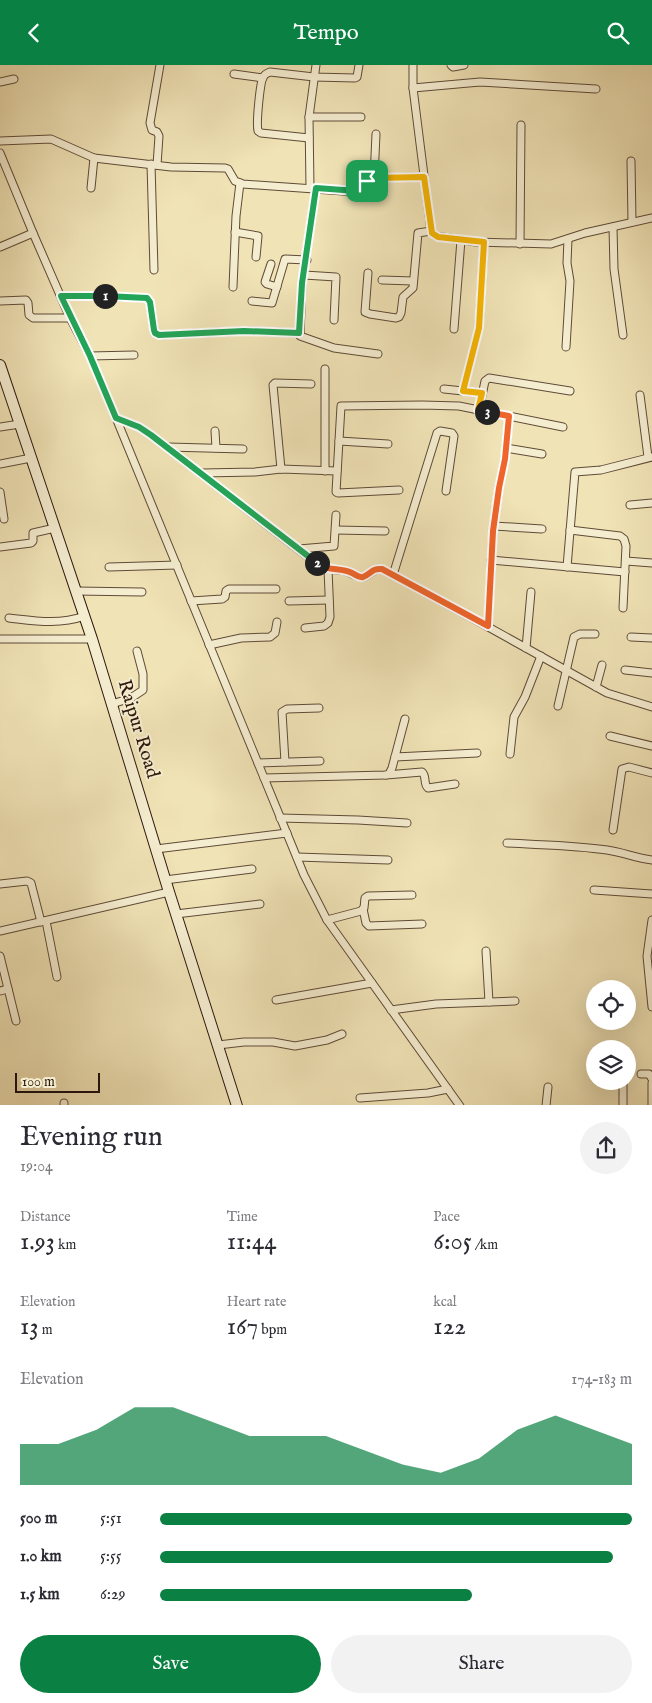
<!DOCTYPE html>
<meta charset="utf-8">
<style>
body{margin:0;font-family:"IM FELL English",serif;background:#f2f2f3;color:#2b2b33;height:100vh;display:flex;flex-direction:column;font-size:19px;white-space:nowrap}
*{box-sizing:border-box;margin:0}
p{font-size:16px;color:#7c7c81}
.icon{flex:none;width:28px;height:28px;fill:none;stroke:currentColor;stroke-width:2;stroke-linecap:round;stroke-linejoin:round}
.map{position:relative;height:1040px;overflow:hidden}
.side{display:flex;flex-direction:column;background:#fff;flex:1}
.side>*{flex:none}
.buttons{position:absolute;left:586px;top:915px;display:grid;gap:10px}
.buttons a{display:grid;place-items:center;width:50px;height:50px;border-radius:50%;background:#fff;box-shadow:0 5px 20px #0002;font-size:25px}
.scale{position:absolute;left:15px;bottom:12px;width:85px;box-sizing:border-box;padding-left:5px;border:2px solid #2d180d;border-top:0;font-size:14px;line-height:18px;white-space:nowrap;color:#2d180d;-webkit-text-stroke:4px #f5edd0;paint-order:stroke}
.pin{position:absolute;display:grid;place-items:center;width:42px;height:42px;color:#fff;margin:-21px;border-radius:10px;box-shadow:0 2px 8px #0006}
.km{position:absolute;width:25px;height:25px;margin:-12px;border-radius:50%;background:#222;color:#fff;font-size:14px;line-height:25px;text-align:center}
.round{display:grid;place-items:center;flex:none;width:52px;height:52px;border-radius:26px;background:#f2f2f3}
.overview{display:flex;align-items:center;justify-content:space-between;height:85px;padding:0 20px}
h1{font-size:28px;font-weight:600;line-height:38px}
.stats{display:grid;grid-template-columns:repeat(3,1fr);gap:8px;height:85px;padding:5px 20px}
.stats div{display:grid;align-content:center}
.stats b{font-size:25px;font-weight:600}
.stats small{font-size:14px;font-weight:400}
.stats p{font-size:14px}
.chart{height:140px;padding:10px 20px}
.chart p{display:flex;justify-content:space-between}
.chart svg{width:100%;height:90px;margin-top:5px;fill:#0b8043;opacity:.7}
.action{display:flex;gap:10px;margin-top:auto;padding:10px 20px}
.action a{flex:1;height:58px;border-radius:30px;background:#0b8043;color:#fff;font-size:20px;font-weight:600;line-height:58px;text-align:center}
.action a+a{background:#f2f2f3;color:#2b2b33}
ul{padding:0 20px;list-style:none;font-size:16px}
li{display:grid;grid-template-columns:80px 60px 1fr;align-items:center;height:38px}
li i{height:12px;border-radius:6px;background:#0b8043}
header{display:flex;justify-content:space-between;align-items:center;height:65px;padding:0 20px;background:#0b8043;color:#fff;font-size:22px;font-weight:600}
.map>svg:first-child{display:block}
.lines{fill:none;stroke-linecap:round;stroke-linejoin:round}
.minor-casing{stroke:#5e4b37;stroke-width:9}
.secondary-casing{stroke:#2d180d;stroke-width:12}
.minor{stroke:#f5edd0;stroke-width:7}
.secondary{stroke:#f5edd0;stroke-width:10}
.split-1-casing{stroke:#fff;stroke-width:10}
.split-2-casing{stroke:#fff;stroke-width:10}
.split-3-casing{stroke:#fff;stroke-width:10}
.split-4-casing{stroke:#fff;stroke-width:10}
.split-1{stroke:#22a559;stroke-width:6}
.split-2{stroke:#22a559;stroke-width:6}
.split-3{stroke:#f0652b;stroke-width:6}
.split-4{stroke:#f5b400;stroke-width:6}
.labels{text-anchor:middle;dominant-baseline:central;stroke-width:4;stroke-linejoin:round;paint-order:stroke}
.street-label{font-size:19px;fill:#2d180d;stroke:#f5edd0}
</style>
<header><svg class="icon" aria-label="back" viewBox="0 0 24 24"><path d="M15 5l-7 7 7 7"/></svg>Tempo<svg class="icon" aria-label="search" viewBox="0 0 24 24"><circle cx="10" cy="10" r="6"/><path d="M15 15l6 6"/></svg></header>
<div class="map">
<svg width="652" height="1041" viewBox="0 0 652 1041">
<rect width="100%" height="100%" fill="#f0e3b6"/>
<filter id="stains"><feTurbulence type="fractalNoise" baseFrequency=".004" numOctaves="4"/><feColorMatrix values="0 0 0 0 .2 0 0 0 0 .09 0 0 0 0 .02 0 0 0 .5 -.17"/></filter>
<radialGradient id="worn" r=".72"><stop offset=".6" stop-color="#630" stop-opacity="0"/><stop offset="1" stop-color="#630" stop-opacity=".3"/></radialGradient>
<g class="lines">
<!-- minor casing -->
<g class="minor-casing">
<g id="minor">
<path d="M413,0v23l18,143 5,5 40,6 75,2 34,-11 67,-15"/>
<path d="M451,0l2,2 11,-2"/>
<path d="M234,9l29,4"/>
<path d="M0,17l14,-3"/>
<path d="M413,23l67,-6 116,7"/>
<path d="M309,52h52"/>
<path d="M309,73l-48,-5 -3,-2c-2,-8 2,-47 5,-54 3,-4 3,-3 7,-5l44,5 41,1 2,-1 2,-12"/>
<path d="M0,76l51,-2 43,19 77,9 54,1 3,1 7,12 8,3 114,8c8,-3 8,-10 15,-14l52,-1"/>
<path d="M0,88l33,80 37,85 20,38 26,62 188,457 23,45 133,186"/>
<path d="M631,96l1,61"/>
<path d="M151,99l3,106"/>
<path d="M157,100l2,-29 -2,-4 -5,-2 -2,-7 10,-58"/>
<path d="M374,113l2,-44"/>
<path d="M91,123l3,-30"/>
<path d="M310,123l-1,-71 7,-52"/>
<path d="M316,123l-14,95 -2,53 34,12 44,6"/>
<path d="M613,162l1,42 9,66"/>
<path d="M235,167l23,4 -2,21"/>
<path d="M520,179l1,-119"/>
<path d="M0,182l33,-14"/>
<path d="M271,199l-6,18 2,2 10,3"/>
<path d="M368,208l-3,39 5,2 26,4 3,-1 2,-4 2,-16 10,-9 5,-55 13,-2"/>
<path d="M304,210l32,2 -2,43"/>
<path d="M382,215l31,1"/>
<path d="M233,222l3,-71 4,-33"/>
<path d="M61,231h40l46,2 3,4 4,28 1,3 4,2 85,-4 55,2"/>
<path d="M0,236l26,-1 2,3 1,12 4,3h37"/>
<path d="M252,236l20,2 13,-44 22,1"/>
<path d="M454,264l7,-89"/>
<path d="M566,282l4,-66 -3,-18 1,-24"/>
<path d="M90,291l44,-1"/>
<path d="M444,324l38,4"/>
<path d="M463,326l16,-63 5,-86"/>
<path d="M640,330l8,62"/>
<path d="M479,345l6,-29 4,-3 81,13"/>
<path d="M116,353l23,9 12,8 170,132c8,4 16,2 24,4 6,1 13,8 19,6 7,-3 9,-9 18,-8l81,44 144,80 45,14"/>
<path d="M0,362l20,-3"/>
<path d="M215,366l1,17"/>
<path d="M339,376l49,3"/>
<path d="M168,382l75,2"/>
<path d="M506,383l36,6"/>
<path d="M0,399l31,-6"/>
<path d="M281,404l-8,-84 2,-2 36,1"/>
<path d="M325,406v-102"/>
<path d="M203,408l52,-1 26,-3 56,2"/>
<path d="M399,425l-61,3 -2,-1 5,-86 81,-1 37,1 104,21"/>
<path d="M0,427l4,27"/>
<path d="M630,440l22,-2"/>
<path d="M494,461l48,3"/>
<path d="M336,465l49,1"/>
<path d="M570,465l50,6 4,3 2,7 -3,62"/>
<path d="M0,482l31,-4 2,-2v-8l22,-5"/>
<path d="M299,484l35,-3 2,-31"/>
<path d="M491,495l134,12"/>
<path d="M626,496l26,2"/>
<path d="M109,502l68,-2"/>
<path d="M567,502l8,-95 26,-2 51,-13"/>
<path d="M393,510l44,-142 3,-2 12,2 2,3 -8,55"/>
<path d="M76,526l66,1"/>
<path d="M191,536l31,-2 3,-2 1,-6 3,-2h47"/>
<path d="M289,536l40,-1"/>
<path d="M9,553c27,3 49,7 76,-2"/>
<path d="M488,561l5,-95 6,-43 6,-29 4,-43"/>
<path d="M305,563l19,-2 4,-3 2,-6 -2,-48"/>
<path d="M631,572l21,1"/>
<path d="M0,574h92"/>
<path d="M209,580l32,-7 29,-1 5,-4 2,-11"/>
<path d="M526,583l5,-56"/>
<path d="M625,605l27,3"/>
<path d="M596,622l6,-22"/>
<path d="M112,639l19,-6 12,-8v-16l-6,-23"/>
<path d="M558,641l16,-69 6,-3h15"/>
<path d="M610,671l42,10"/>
<path d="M510,689l4,-37 11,-20 16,-41"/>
<path d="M395,692l82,-4"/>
<path d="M285,697l-3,-50 5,-3 32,-1"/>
<path d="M258,698l62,-2"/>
<path d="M386,710l36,-3c5,4 1,12 6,16l27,-4"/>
<path d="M264,713l122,-3 3,-1 3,-6 13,-49"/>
<path d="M280,753l78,2 49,3"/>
<path d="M613,765l9,-61 7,-2 23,6"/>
<path d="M507,778c33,2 67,2 100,7 15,2 29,8 45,10"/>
<path d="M156,784l131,-16"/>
<path d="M297,792l91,3"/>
<path d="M165,815l87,-11"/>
<path d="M0,819l27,-3 4,2 10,39"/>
<path d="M594,825l58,4"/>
<path d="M363,844l3,14 3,3 53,-2"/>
<path d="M176,849l84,-10"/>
<path d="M327,855l34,-9 3,-3 1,-10 3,-2 44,-1"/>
<path d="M652,855l-5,36 5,51"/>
<path d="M46,856l11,56"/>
<path d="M0,866l169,-39"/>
<path d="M486,886l3,51"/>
<path d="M0,891l16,65"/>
<path d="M0,926l8,-2"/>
<path d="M276,935l96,-17"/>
<path d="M391,945l45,-6 79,-3"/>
<path d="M218,980l26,-3h29l22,4 32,-6 15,-6"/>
<path d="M641,1009h8l3,5"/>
<path d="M623,1016v25"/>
<path d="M360,1033l68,-5 20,-4"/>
<path d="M64,1038v3"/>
<path d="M546,1041l2,-19"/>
<path d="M652,1041v-23"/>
</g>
</g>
<!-- secondary casing -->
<g class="secondary-casing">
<path id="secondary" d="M0,300l92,274 77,253 68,214"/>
</g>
<!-- minor -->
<use href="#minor" class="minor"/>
<!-- secondary -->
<use href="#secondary" class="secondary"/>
</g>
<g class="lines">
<!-- split-1 casing -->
<g class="split-1-casing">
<path id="split-1" d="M105,231l42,2 3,4 4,28 1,3 4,2 85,-4 55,2 3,-50 14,-95 41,3 6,-2 4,-8"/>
</g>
<!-- split-2 casing -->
<g class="split-2-casing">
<path id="split-2" d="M105,231h-44l29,60 26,62 23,9 12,8 166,128"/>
</g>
<!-- split-3 casing -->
<g class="split-3-casing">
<path id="split-3" d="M317,498c12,9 22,4 35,10 4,2 7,5 11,4 8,-3 9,-9 19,-8l106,57 5,-95 6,-43 6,-29 4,-43 -22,-4"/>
</g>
<!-- split-4 casing -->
<g class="split-4-casing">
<path id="split-4" d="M367,116l7,-3 50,-1 8,56 6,4 46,5 -5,86 -16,63 19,2 -4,17 9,2"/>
</g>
<!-- split-1 -->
<use href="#split-1" class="split-1"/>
<!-- split-2 -->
<use href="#split-2" class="split-2"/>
<!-- split-3 -->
<use href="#split-3" class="split-3"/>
<!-- split-4 -->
<use href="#split-4" class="split-4"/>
</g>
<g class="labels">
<!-- street labels -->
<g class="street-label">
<text transform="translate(138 664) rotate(73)">Raipur Road</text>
</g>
</g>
<rect width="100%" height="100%" filter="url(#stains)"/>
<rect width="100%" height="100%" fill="url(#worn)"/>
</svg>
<div class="buttons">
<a><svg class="icon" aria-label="locate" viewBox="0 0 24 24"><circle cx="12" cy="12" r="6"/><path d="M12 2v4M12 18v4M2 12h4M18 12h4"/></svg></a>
<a><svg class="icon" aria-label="layers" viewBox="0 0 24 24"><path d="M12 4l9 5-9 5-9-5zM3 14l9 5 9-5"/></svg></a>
</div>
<div class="scale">100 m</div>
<div class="pin" style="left:367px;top:116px;background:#1e9e55"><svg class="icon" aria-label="arrive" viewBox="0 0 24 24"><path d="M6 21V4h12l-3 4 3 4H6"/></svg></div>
<b class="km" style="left:105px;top:231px">1</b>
<b class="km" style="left:317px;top:498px">2</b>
<b class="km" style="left:487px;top:347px">3</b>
</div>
<section class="side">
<div class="overview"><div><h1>Evening run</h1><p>19:04</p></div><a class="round"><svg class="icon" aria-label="share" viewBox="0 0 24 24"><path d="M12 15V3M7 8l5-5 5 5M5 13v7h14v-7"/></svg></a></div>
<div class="stats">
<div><p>Distance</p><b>1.93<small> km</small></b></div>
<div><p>Time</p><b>11:44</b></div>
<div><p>Pace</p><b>6:05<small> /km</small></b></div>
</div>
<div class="stats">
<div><p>Elevation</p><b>13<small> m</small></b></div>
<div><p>Heart rate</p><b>167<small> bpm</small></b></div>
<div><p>kcal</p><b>122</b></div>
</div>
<div class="chart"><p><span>Elevation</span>174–183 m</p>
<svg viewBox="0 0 160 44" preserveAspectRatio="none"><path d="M0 44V24L10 24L20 17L30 6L40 6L50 13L60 20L70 20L80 20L90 27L100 34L110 38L120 31L130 17L140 10L150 17L160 24V44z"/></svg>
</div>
<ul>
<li><b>500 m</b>5:51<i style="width:100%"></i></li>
<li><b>1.0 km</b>5:55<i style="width:96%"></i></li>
<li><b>1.5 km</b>6:29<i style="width:66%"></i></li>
</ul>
<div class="action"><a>Save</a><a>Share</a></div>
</section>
